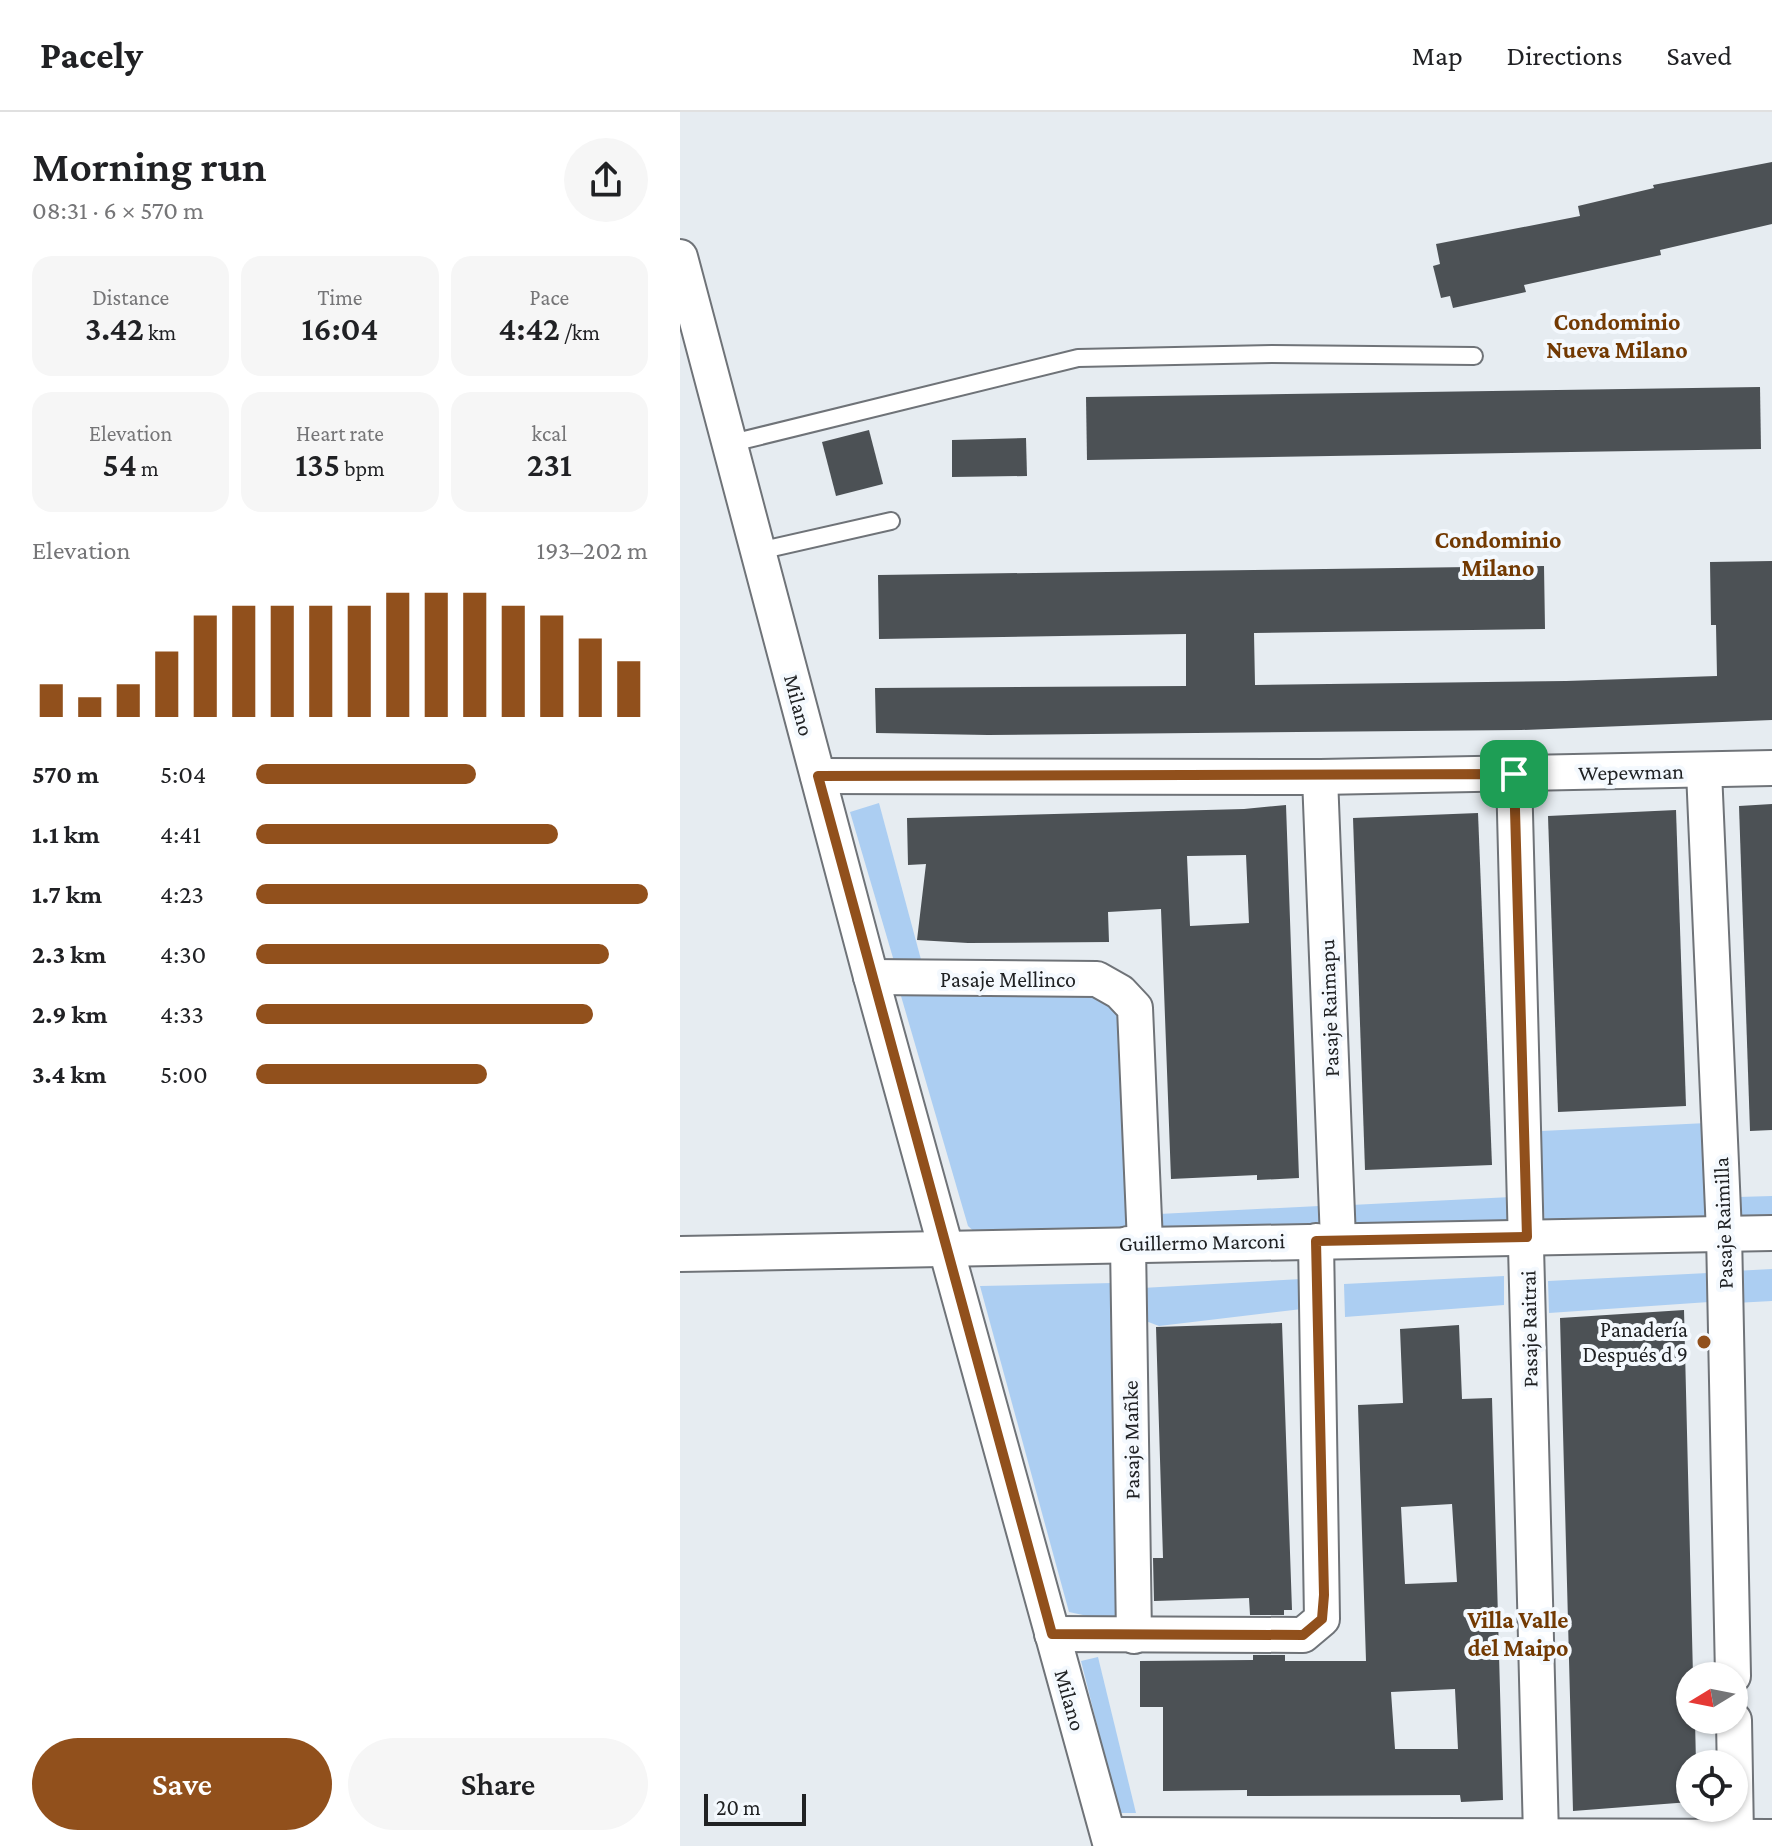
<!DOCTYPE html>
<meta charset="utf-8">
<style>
body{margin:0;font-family:"Crimson Pro",serif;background:#f6f6f6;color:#202124;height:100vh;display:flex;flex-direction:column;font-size:30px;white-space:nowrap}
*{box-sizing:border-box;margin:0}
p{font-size:26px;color:#757577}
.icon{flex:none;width:44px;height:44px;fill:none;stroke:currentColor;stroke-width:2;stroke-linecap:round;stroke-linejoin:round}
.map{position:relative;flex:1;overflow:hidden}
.sheet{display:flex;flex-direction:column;background:#fff;width:680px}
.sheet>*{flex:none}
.needle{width:52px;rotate:260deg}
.fabs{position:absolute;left:996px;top:1550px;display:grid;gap:16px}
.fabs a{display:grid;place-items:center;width:72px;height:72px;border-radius:50%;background:#fff;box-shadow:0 2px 6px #0004;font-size:40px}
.scale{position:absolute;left:24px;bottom:20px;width:102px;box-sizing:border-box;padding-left:8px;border:4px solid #202224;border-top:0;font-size:22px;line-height:28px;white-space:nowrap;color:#202224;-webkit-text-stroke:6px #f4f9fe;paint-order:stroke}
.pin{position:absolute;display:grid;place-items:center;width:68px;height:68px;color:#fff;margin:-34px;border-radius:16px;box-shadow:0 4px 12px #0006}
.round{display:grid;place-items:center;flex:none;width:84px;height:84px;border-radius:42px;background:#f6f6f6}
.headline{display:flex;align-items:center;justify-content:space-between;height:136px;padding:0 32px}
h1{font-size:44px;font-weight:600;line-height:60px}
.figures{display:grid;grid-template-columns:repeat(3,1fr);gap:12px;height:136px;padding:8px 32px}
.figures div{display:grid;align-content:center;border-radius:20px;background:#f6f6f6;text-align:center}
.figures b{font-size:34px;font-weight:600}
.figures small{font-size:22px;font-weight:400}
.figures p{font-size:22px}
.chart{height:224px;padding:16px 32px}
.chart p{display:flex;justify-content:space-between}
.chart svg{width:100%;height:144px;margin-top:8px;stroke:#91501c;stroke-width:6}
.primary-button{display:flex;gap:16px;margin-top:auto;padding:16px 32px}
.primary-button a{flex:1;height:92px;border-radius:48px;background:#91501c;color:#fff;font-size:32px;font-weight:600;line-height:92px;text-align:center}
.primary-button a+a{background:#f6f6f6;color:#202124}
ul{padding:0 32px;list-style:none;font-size:26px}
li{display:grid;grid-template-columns:128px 96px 1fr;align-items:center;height:60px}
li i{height:20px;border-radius:10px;background:#91501c}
header{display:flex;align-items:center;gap:48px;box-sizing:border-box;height:112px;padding:0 40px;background:#fff;border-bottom:2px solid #e0e0e0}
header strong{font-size:38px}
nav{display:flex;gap:44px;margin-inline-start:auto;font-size:28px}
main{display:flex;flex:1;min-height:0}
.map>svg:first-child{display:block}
.green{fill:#accef2}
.building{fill:#4c5155;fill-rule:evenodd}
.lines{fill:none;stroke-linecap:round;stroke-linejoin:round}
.service-casing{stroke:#6f7378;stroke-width:20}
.minor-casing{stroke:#6f7378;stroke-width:38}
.service{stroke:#fff;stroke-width:16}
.minor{stroke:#fff;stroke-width:34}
.route-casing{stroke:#fff;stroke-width:16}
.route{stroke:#91501c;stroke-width:10}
.poi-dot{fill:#91501c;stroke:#f4f9fe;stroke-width:3}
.labels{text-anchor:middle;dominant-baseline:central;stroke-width:8;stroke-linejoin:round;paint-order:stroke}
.street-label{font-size:22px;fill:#202224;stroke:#f4f9fe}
.poi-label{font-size:22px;fill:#202224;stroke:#f4f9fe;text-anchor:end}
.neighbourhood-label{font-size:24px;font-weight:bold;fill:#723902;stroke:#f4f9fe}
</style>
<header>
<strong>Pacely</strong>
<nav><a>Map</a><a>Directions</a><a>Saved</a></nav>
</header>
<main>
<section class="sheet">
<div class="headline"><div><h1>Morning run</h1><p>08:31 · 6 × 570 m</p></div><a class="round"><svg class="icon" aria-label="share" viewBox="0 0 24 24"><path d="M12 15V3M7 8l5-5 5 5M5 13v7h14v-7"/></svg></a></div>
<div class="figures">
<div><p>Distance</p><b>3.42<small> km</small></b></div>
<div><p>Time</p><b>16:04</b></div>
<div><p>Pace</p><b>4:42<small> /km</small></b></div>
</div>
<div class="figures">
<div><p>Elevation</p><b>54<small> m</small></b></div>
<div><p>Heart rate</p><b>135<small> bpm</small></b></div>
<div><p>kcal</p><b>231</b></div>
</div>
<div class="chart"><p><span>Elevation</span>193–202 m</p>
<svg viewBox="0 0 160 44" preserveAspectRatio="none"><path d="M5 44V34M15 44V38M25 44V34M35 44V24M45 44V13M55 44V10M65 44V10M75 44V10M85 44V10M95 44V6M105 44V6M115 44V6M125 44V10M135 44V13M145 44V20M155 44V27"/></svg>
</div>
<ul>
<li><b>570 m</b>5:04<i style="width:56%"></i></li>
<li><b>1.1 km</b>4:41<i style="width:77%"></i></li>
<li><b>1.7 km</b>4:23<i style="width:100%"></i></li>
<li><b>2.3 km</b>4:30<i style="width:90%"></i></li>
<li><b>2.9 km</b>4:33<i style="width:86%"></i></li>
<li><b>3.4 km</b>5:00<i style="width:59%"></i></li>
</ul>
<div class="primary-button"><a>Save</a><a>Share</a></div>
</section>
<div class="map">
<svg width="1092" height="1734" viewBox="0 0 1092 1734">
<rect width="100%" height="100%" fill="#e6ecf1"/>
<!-- green -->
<g class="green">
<path d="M199,691l44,164 -27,1 -46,-156z"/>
<path d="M221,884h204l16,19 8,212 -17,9 -132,1 -12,-11z"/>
<path d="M1027,1011l2,103 -164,9 -4,-104z"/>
<path d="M1092,1084v31l-33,3 -1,-33z"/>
<path d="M831,1085l1,29 -160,12 -1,-33z"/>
<path d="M639,1094v29l-159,11 -1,-32z"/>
<path d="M1092,1157v32l-37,2 -1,-32z"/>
<path d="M1028,1161l1,29 -160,11 -1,-32z"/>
<path d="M824,1164v29l-159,12 -1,-33z"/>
<path d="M621,1167l1,30 -143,17 -16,-6 -1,-32z"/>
<path d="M433,1171l7,340 -51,-11 -89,-326z"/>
<path d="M418,1545l38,156h-17l-38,-152z"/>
</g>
<!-- building -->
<g class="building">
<path d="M1092,50v62l-112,26 1,5 -137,30 2,7 -73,16 -3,-12 -9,2 -8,-32 7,-2 -4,-20 144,-28 -2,-10 76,-18 -1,-3z"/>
<path d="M1080,275l1,62 -674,11 -1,-63z"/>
<path d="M189,318l14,54 -47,12 -14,-54z"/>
<path d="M346,326l1,38 -75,1v-37z"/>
<path d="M1092,449v159l-251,10 -533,5 -112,-2 -1,-45 311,-2v-52l-307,5 -1,-64 666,-9 1,63 -291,4 1,52 311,-4 151,-5 -1,-51h-5l-1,-63z"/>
<path d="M1092,692v326l-22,1 -11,-325z"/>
<path d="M606,693l13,373 -42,2v-5l-86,4 -10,-270 -53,3 1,30 -141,1 -51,-3 9,-76 -18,1 -1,-47 337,-9zM566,743l3,68 -59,3 -3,-70z"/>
<path d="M996,698l10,296 -128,6 -10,-296z"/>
<path d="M798,701l14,352 -127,5 -12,-352z"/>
<path d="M1004,1198l9,366h-3v44h5l1,44h-6v38l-117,9 -13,-493z"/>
<path d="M602,1211l10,287h-8v5h-34l-1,-17 -95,3 -1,-43h10l-7,-231z"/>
<path d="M779,1213l3,74 30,-1 11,402 -42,2 -1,-7 -213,1v-6l-84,1v-84h-23v-46l113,-1v-5h32v6h81l-8,-256 45,-2 -3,-74zM772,1392l5,78 -52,2 -4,-77zM775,1577l3,60h-63l-4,-57z"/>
</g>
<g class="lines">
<!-- service casing -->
<g class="service-casing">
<g id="service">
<path d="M52,331l346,-85 194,-4 202,2"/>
<path d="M79,439l132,-30"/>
</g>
</g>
<!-- minor casing -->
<g class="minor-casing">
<g id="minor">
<path d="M0,145l191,720 240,869"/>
<path d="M1024,659l20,462 9,443"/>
<path d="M834,662l27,1062"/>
<path d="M138,664l502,1 452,-9"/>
<path d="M640,665l18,463"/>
<path d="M191,865l226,2 23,13 15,16 10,235"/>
<path d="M448,1132l6,392"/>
<path d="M0,1142l1092,-21"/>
<path d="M372,1522l251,1 19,-16 -6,-378"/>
<path d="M1054,1608l2,117"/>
<path d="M429,1723l663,2"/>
</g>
</g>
<!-- service -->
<use href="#service" class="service"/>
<!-- minor -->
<use href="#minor" class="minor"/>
</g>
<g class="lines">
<!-- route casing -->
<g class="route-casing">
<path id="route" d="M834,662l13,463 -211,4 8,354 -2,24 -19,16 -251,-1 -234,-858z"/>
</g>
<!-- route -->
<use href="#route" class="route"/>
</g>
<!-- markers -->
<circle class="poi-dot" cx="1024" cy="1230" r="8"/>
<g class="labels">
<!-- street labels -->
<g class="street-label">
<text transform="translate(119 593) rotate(75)">Milano</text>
<text transform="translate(951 660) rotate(-1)">Wepewman</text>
<text x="328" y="867">Pasaje Mellinco</text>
<text transform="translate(649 896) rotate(-92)">Pasaje Raimapu</text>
<text transform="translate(1043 1111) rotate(-92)">Pasaje Raimilla</text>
<text transform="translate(522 1130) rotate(-1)">Guillermo Marconi</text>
<text transform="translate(849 1217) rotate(-91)">Pasaje Raitrai</text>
<text transform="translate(451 1328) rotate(-91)">Pasaje Mañke</text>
<text transform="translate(390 1588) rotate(74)">Milano</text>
</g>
<!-- poi labels -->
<g class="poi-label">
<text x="1008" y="1217">Panadería<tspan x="1008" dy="25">Después d 9</tspan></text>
</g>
<!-- neighbourhood labels -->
<g class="neighbourhood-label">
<text x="937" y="209">Condominio<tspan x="937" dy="28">Nueva Milano</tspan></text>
<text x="818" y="427">Condominio<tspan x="818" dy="28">Milano</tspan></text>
<text x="838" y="1507">Villa Valle<tspan x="838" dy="28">del Maipo</tspan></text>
</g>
</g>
</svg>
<div class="fabs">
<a><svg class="needle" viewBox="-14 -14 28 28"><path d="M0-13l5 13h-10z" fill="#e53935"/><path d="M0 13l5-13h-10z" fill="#757577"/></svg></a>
<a><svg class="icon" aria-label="locate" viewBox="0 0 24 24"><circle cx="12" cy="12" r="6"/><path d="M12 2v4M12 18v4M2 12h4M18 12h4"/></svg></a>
</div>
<div class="scale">20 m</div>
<div class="pin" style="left:834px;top:662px;background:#1e9e55"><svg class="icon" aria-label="arrive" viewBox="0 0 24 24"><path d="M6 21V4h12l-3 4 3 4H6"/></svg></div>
</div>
</main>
